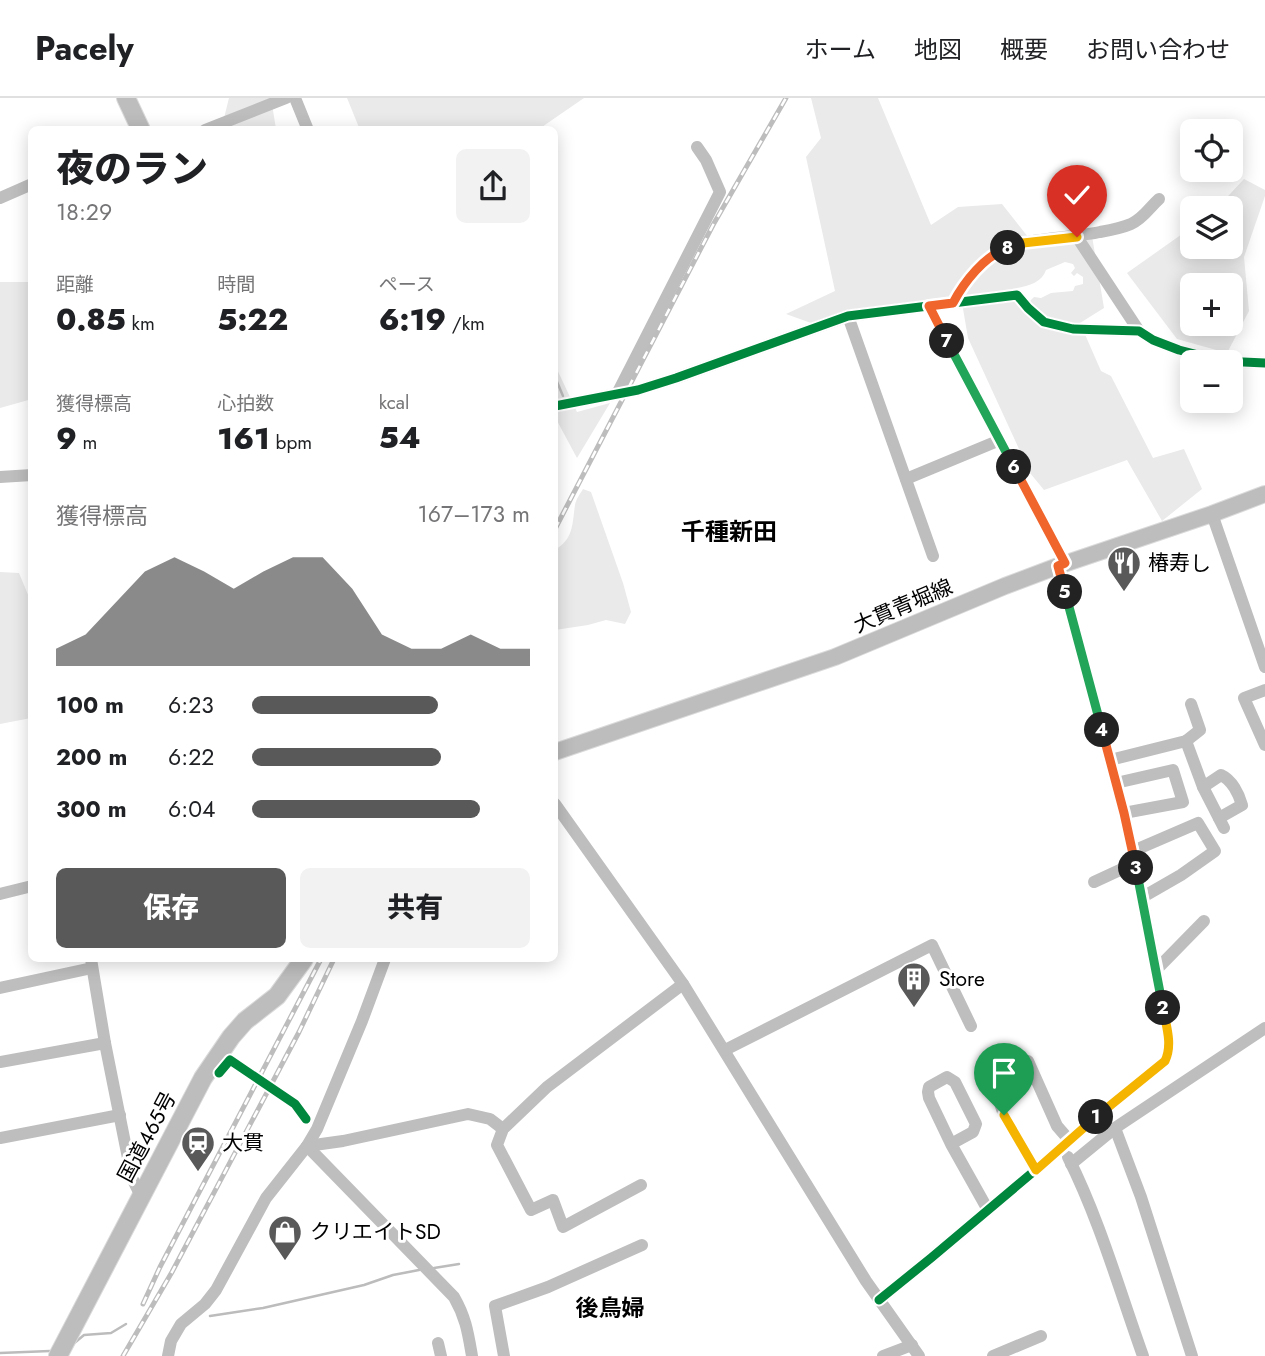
<!DOCTYPE html>
<html lang="ja">
<meta charset="utf-8">
<style>
body{margin:0;font-family:Jost,"Noto Sans JP",sans-serif;background:#f2f2f2;color:#202124;height:100vh;display:flex;flex-direction:column;font-size:26px;white-space:nowrap}
*{box-sizing:border-box;margin:0}
p{font-size:23px;color:#757577}
.icon{flex:none;width:38px;height:38px;fill:none;stroke:currentColor;stroke-width:2;stroke-linecap:round;stroke-linejoin:round}
.map{position:relative;flex:1;overflow:hidden}
.panel{position:absolute;left:28px;top:28px;width:530px;height:836px;display:flex;flex-direction:column;background:#fff;border-radius:10px;box-shadow:0 4px 18px #0003}
.panel>*{flex:none}
.buttons{position:absolute;left:1180px;top:21px;display:grid;gap:14px}
.buttons a{display:grid;place-items:center;width:63px;height:63px;border-radius:10px;background:#fff;box-shadow:0 4px 18px #0003;font-size:35px}
.pin{position:absolute;display:grid;place-items:center;width:60px;height:60px;color:#fff;margin:-72px -30px;border-radius:50% 50% 50% 0;rotate:-45deg;box-shadow:0 0 7px #0007}
.pin .icon{rotate:45deg}
.km{position:absolute;width:35px;height:35px;margin:-18px;border-radius:50%;background:#222;color:#fff;font-size:19px;line-height:35px;text-align:center}
.round{display:grid;place-items:center;flex:none;width:74px;height:74px;border-radius:10px;background:#f2f2f2}
.headline{display:flex;align-items:center;justify-content:space-between;height:119px;padding:0 28px}
h1{font-size:38px;font-weight:800;line-height:52px}
.metrics{display:grid;grid-template-columns:repeat(3,1fr);gap:10px;height:119px;padding:7px 28px}
.metrics div{display:grid;align-content:center}
.metrics b{font-size:30px;font-weight:800}
.metrics small{font-size:19px;font-weight:400}
.metrics p{font-size:19px}
.chart{height:196px;padding:14px 28px}
.chart p{display:flex;justify-content:space-between}
.chart svg{width:100%;height:126px;margin-top:7px;fill:#595959;opacity:.7}
.action{display:flex;gap:14px;margin-top:auto;padding:14px 28px}
.action a{flex:1;height:80px;border-radius:10px;background:#595959;color:#fff;font-size:28px;font-weight:800;line-height:80px;text-align:center}
.action a+a{background:#f2f2f2;color:#202124}
ul{padding:0 28px;list-style:none;font-size:23px}
li{display:grid;grid-template-columns:112px 84px 1fr;align-items:center;height:52px}
li i{height:18px;border-radius:9px;background:#595959}
header{display:flex;align-items:center;gap:42px;box-sizing:border-box;height:98px;padding:0 35px;background:#fff;border-bottom:2px solid #e0e0e0}
header strong{font-size:33px}
nav{display:flex;gap:38px;margin-inline-start:auto;font-size:24px}
.map>svg:first-child{display:block}
.green{fill:#eaeaea;fill-rule:evenodd}
.lines{fill:none;stroke-linecap:round;stroke-linejoin:round}
.stream{stroke:#bcbcbc;stroke-width:2.5}
.major-casing{stroke:#dbdbdb;stroke-width:18}
.highway-casing{stroke:#dbdbdb;stroke-width:20}
.minor{stroke:#bebebe;stroke-width:12}
.major{stroke:#bdbdbd;stroke-width:16}
.highway{stroke:#bdbdbd;stroke-width:18}
.rail-casing{stroke:#bdbdbd;stroke-width:5}
.rail{stroke:#fff;stroke-width:2.5;stroke-dasharray:8;stroke-linecap:butt}
.cycleway-casing{stroke:#fff;stroke-width:13}
.cycleway{stroke:#00873e;stroke-width:9}
.split-1-casing{stroke:#fff;stroke-width:14}
.split-2-casing{stroke:#fff;stroke-width:14}
.split-3-casing{stroke:#fff;stroke-width:14}
.split-4-casing{stroke:#fff;stroke-width:14}
.split-5-casing{stroke:#fff;stroke-width:14}
.split-6-casing{stroke:#fff;stroke-width:14}
.split-7-casing{stroke:#fff;stroke-width:14}
.split-8-casing{stroke:#fff;stroke-width:14}
.split-9-casing{stroke:#fff;stroke-width:14}
.split-1{stroke:#f5b400;stroke-width:9}
.split-2{stroke:#f5b400;stroke-width:9}
.split-3{stroke:#22a559;stroke-width:9}
.split-4{stroke:#f0652b;stroke-width:9}
.split-5{stroke:#22a559;stroke-width:9}
.split-6{stroke:#f0652b;stroke-width:9}
.split-7{stroke:#22a559;stroke-width:9}
.split-8{stroke:#f0652b;stroke-width:9}
.split-9{stroke:#f5b400;stroke-width:9}
.labels{text-anchor:middle;dominant-baseline:central;stroke-width:6;stroke-linejoin:round;paint-order:stroke}
.poi-label{font-size:21px;fill:#000;stroke:#fff;text-anchor:start}
.street-label{font-size:21px;fill:#000;stroke:#fff}
.neighbourhood-label{font-size:23px;font-weight:bold;fill:#000;stroke:#fff}
.quarter-label{font-size:24px;font-weight:bold;fill:#000;stroke:#fff}
</style>
<header>
<strong>Pacely</strong>
<nav><a>ホーム</a><a>地図</a><a>概要</a><a>お問い合わせ</a></nav>
</header>
<div class="map">
<svg width="1265" height="1258" viewBox="0 0 1265 1258">
<rect width="100%" height="100%" fill="#fff"/>
<!-- green -->
<g class="green">
<path d="M229,0h42l5,31 -55,1z"/>
<path d="M347,0h237l-45,31 -179,1z"/>
<path d="M811,0h67l53,127 27,-18 44,-3 30,38 59,-12 13,78 -24,15 21,48 10,5 42,82 31,-9 18,40 -40,32 -35,-61 -83,30 -14,-17 -62,-135 -7,-41 -150,26 -25,-9 49,-23 -29,-134 15,-19zM1065,164l8,2 2,4 -4,5 3,3 3,-3 6,4v7l-8,2 -2,5 -22,2 -10,5 -7,-1 -4,4 2,5 -18,-9 -30,-2c17,-8 55,-3 62,-25z"/>
<path d="M1244,81l21,11v6l-21,61 5,54 -22,42 -50,-14 -50,-66 65,-46v20h38v-39h-13zM1192,187h38v39h-38z"/>
<path d="M0,184h31l1,117 -32,9z"/>
<path d="M555,267l22,47 33,-9 -33,55 -22,-41z"/>
<path d="M583,391l8,3 32,91 8,29 -6,12 -19,-4 -18,5 -33,5v-80c19,-12 17,-25 20,-45 1,-6 5,-11 8,-16z"/>
<path d="M0,474l19,1 12,29v116l-31,6z"/>
</g>
<g class="lines">
<!-- stream -->
<g class="stream">
<path d="M555,279l8,19"/>
<path d="M434,1170l25,-4"/>
<path d="M210,1218l53,-8 101,-23 29,-10 26,-5"/>
<path d="M72,1247l12,-10 27,-2 15,-9"/>
<path d="M0,1255l50,-2"/>
</g>
<!-- major casing -->
<g class="major-casing">
<path id="major" d="M555,654l280,-95 170,-71 53,-20 154,-52 53,-20"/>
</g>
<!-- highway casing -->
<g class="highway-casing">
<g id="highway">
<path d="M126,0l15,32"/>
<path d="M58,1258l145,-278 28,-41 14,-16 32,-25 27,-37"/>
</g>
</g>
<!-- minor -->
<g class="minor">
<path d="M295,0l13,32"/>
<path d="M205,32l81,-32"/>
<path d="M0,100l32,-14"/>
<path d="M1077,139l62,94"/>
<path d="M953,205c10,-20 27,-41 46,-52 22,-13 74,-13 101,-19 11,-2 22,-4 31,-8 12,-5 19,-17 28,-25"/>
<path d="M929,208l136,257"/>
<path d="M848,218l85,240"/>
<path d="M617,296l103,-202 -14,-32 -9,-13"/>
<path d="M555,308l83,-16 38,-12 172,-62 169,-21 11,13 16,14 29,7 66,2 14,9 26,10 43,11 43,2"/>
<path d="M0,379l32,-2"/>
<path d="M906,381l94,-39"/>
<path d="M1212,416l53,153"/>
<path d="M1265,592l-21,8 21,47"/>
<path d="M1186,643l17,46 21,41"/>
<path d="M1110,662l76,-19 14,-11 -9,-26"/>
<path d="M1116,685l57,-13 10,32 -59,11"/>
<path d="M1203,689l18,-12c11,5 18,19 21,30l-23,13"/>
<path d="M555,706l128,180 183,297 53,75"/>
<path d="M1133,753l65,-28 17,28 -34,24 -40,23"/>
<path d="M1094,784l41,-19"/>
<path d="M0,796l32,-8"/>
<path d="M91,861l14,84 27,135 9,18"/>
<path d="M1157,871l47,-48"/>
<path d="M0,890l92,-20"/>
<path d="M725,952l207,-105 39,81"/>
<path d="M1028,963l29,65 13,15"/>
<path d="M0,964l105,-19"/>
<path d="M990,975l14,42 32,55"/>
<path d="M1115,1030l26,69 51,159"/>
<path d="M0,1040l120,-23"/>
<path d="M951,1046l22,-12 3,-8 -21,-42 -8,-5 -18,10 -1,5 1,6 22,46 37,66"/>
<path d="M307,1048l147,151c12,21 14,36 18,59"/>
<path d="M307,1048l36,-5 125,-27 22,5 13,10"/>
<path d="M1068,1059c32,64 51,132 75,199"/>
<path d="M1071,1066l44,-36 150,-100"/>
<path d="M641,1087l-78,42 -10,-27 -22,10 -34,-65 6,-16 44,-42 136,-103"/>
<path d="M879,1202l52,-42 234,-197 3,-8 1,-10 -12,-74 -24,-118 -75,-285"/>
<path d="M438,1245l3,13"/>
<path d="M168,1258l3,-15 10,-17 24,-20 11,-14 50,-92 41,-52 10,-17 45,-108 23,-62"/>
<path d="M504,1258l-9,-50 53,-19 94,-42"/>
<path d="M883,1258l29,-11"/>
<path d="M993,1258l48,-20"/>
</g>
<!-- major -->
<use href="#major" class="major"/>
<!-- highway -->
<use href="#highway" class="highway"/>
<!-- rail casing -->
<g class="rail-casing">
<g id="rail">
<path d="M555,431l158,-304 73,-127"/>
<path d="M143,1206l17,-37 161,-308"/>
<path d="M123,1258l49,-84 127,-240 35,-73"/>
</g>
</g>
<!-- rail -->
<use href="#rail" class="rail"/>
<!-- cycleway casing -->
<g class="cycleway-casing">
<g id="cycleway">
<path d="M555,308l83,-16 38,-12 172,-62 169,-21 11,13 16,14 29,7 66,2 14,9 26,10 43,11 43,2"/>
<path d="M219,975l11,-13 65,44 11,15"/>
<path d="M879,1202l52,-42 234,-197 3,-8 1,-10 -12,-74 -24,-118 -75,-285"/>
</g>
</g>
<!-- cycleway -->
<use href="#cycleway" class="cycleway"/>
</g>
<g class="lines">
<!-- split-1 casing -->
<g class="split-1-casing">
<path id="split-1" d="M1004,1017l32,55 60,-53"/>
</g>
<!-- split-2 casing -->
<g class="split-2-casing">
<path id="split-2" d="M1096,1019l69,-56c8,-17 1,-35 -2,-53"/>
</g>
<!-- split-3 casing -->
<g class="split-3-casing">
<path id="split-3" d="M1136,770l27,140"/>
</g>
<!-- split-4 casing -->
<g class="split-4-casing">
<path id="split-4" d="M1102,632l22,83 12,55"/>
</g>
<!-- split-5 casing -->
<g class="split-5-casing">
<path id="split-5" d="M1065,494l37,138"/>
</g>
<!-- split-6 casing -->
<g class="split-6-casing">
<path id="split-6" d="M1014,369l51,96 -7,3 7,26"/>
</g>
<!-- split-7 casing -->
<g class="split-7-casing">
<path id="split-7" d="M947,243l67,126"/>
</g>
<!-- split-8 casing -->
<g class="split-8-casing">
<path id="split-8" d="M947,243l-18,-35 24,-3c11,-21 32,-48 55,-55"/>
</g>
<!-- split-9 casing -->
<g class="split-9-casing">
<path id="split-9" d="M1008,150l15,-5 54,-6"/>
</g>
<!-- split-1 -->
<use href="#split-1" class="split-1"/>
<!-- split-2 -->
<use href="#split-2" class="split-2"/>
<!-- split-3 -->
<use href="#split-3" class="split-3"/>
<!-- split-4 -->
<use href="#split-4" class="split-4"/>
<!-- split-5 -->
<use href="#split-5" class="split-5"/>
<!-- split-6 -->
<use href="#split-6" class="split-6"/>
<!-- split-7 -->
<use href="#split-7" class="split-7"/>
<!-- split-8 -->
<use href="#split-8" class="split-8"/>
<!-- split-9 -->
<use href="#split-9" class="split-9"/>
</g>
<!-- icons -->
<defs>
<g id="restaurant-pin" transform="scale(1.75)"><path d="M0 17L-7.5 6A9.5 9.5 0 1 1 7.5 6Z" fill="#595959" stroke="#fff"/><path d="M-5-6h1v4h1v-4h1v4h1v-4h1v5L-1.5 .5V6h-2V.5L-5-1ZM5-6V6H3V1.5H1.5Q1.5-4 5-6Z" fill="#fff"/></g>
<g id="building-pin" transform="scale(1.75)"><path d="M0 17L-7.5 6A9.5 9.5 0 1 1 7.5 6Z" fill="#595959" stroke="#fff"/><path d="M-4-6H4V6H1V3H-1V6H-4ZM-2.5-4.3h1.7v1.8h-1.7ZM.8-4.3h1.7v1.8H.8ZM-2.5-1h1.7V.8h-1.7ZM.8-1h1.7V.8H.8Z" fill="#fff"/></g>
<g id="station-pin" transform="scale(1.75)"><path d="M0 17L-7.5 6A9.5 9.5 0 1 1 7.5 6Z" fill="#595959" stroke="#fff"/><path d="M-3-6H3Q5-6 5-4V2Q5 4 3 4L4.5 6H3L1.5 4h-3L-3 6H-4.5L-3 4Q-5 4-5 2V-4Q-5-6-3-6ZM-3.5-4v3h7v-3ZM-3.5 1v1.5H-2V1ZM2 1v1.5H3.5V1Z" fill="#fff"/></g>
<g id="shop-pin" transform="scale(1.75)"><path d="M0 17L-7.5 6A9.5 9.5 0 1 1 7.5 6Z" fill="#595959" stroke="#fff"/><path d="M-5-2.5h2.3a2.7 3.5 0 0 1 5.4 0H5L5.5 6h-11ZM-1.5-2.5h3a1.5 2.3 0 0 0-3 0Z" fill="#fff"/></g>
</defs>
<g fill-rule="evenodd">
<use href="#restaurant-pin" x="1124" y="465"/>
<use href="#building-pin" x="914" y="881"/>
<use href="#station-pin" x="198" y="1045"/>
<use href="#shop-pin" x="285" y="1134"/>
</g>
<g class="labels">
<!-- poi labels -->
<g class="poi-label">
<text x="1148" y="465">椿寿し</text>
<text x="939" y="881">Store</text>
<text x="222" y="1045">大貫</text>
<text x="310" y="1134">クリエイトSD</text>
</g>
<!-- street labels -->
<g class="street-label">
<text transform="translate(903 508) rotate(-23)">大貫青堀線</text>
<text transform="translate(147 1039) rotate(-62)">国道465号</text>
</g>
<!-- neighbourhood labels -->
<g class="neighbourhood-label">
<text x="610" y="1210">後鳥婦</text>
</g>
<!-- quarter labels -->
<g class="quarter-label">
<text x="729" y="433">千種新田</text>
</g>
</g>
</svg>
<div class="buttons">
<a><svg class="icon" aria-label="locate" viewBox="0 0 24 24"><circle cx="12" cy="12" r="6"/><path d="M12 2v4M12 18v4M2 12h4M18 12h4"/></svg></a>
<a><svg class="icon" aria-label="layers" viewBox="0 0 24 24"><path d="M12 4l9 5-9 5-9-5zM3 14l9 5 9-5"/></svg></a>
<a>+</a>
<a>−</a>
</div>
<div class="pin" style="left:1004px;top:1017px;background:#1e9e55"><svg class="icon" aria-label="arrive" viewBox="0 0 24 24"><path d="M6 21V4h12l-3 4 3 4H6"/></svg></div>
<div class="pin" style="left:1077px;top:139px;background:#d93025"><svg class="icon" aria-label="check" viewBox="0 0 24 24"><path d="M5 12l5 5 9-10"/></svg></div>
<b class="km" style="left:1096px;top:1019px">1</b>
<b class="km" style="left:1163px;top:910px">2</b>
<b class="km" style="left:1136px;top:770px">3</b>
<b class="km" style="left:1102px;top:632px">4</b>
<b class="km" style="left:1065px;top:494px">5</b>
<b class="km" style="left:1014px;top:369px">6</b>
<b class="km" style="left:947px;top:243px">7</b>
<b class="km" style="left:1008px;top:150px">8</b>
<section class="panel">
<div class="headline"><div><h1>夜のラン</h1><p>18:29</p></div><a class="round"><svg class="icon" aria-label="share" viewBox="0 0 24 24"><path d="M12 15V3M7 8l5-5 5 5M5 13v7h14v-7"/></svg></a></div>
<div class="metrics">
<div><p>距離</p><b>0.85<small> km</small></b></div>
<div><p>時間</p><b>5:22</b></div>
<div><p>ペース</p><b>6:19<small> /km</small></b></div>
</div>
<div class="metrics">
<div><p>獲得標高</p><b>9<small> m</small></b></div>
<div><p>心拍数</p><b>161<small> bpm</small></b></div>
<div><p>kcal</p><b>54</b></div>
</div>
<div class="chart"><p><span>獲得標高</span>167–173 m</p>
<svg viewBox="0 0 160 44" preserveAspectRatio="none"><path d="M0 44V38L10 33L20 22L30 11L40 6L50 11L60 17L70 11L80 6L90 6L100 17L110 33L120 38L130 38L140 33L150 38L160 38V44z"/></svg>
</div>
<ul>
<li><b>100 m</b>6:23<i style="width:67%"></i></li>
<li><b>200 m</b>6:22<i style="width:68%"></i></li>
<li><b>300 m</b>6:04<i style="width:82%"></i></li>
</ul>
<div class="action"><a>保存</a><a>共有</a></div>
</section>
</div>
